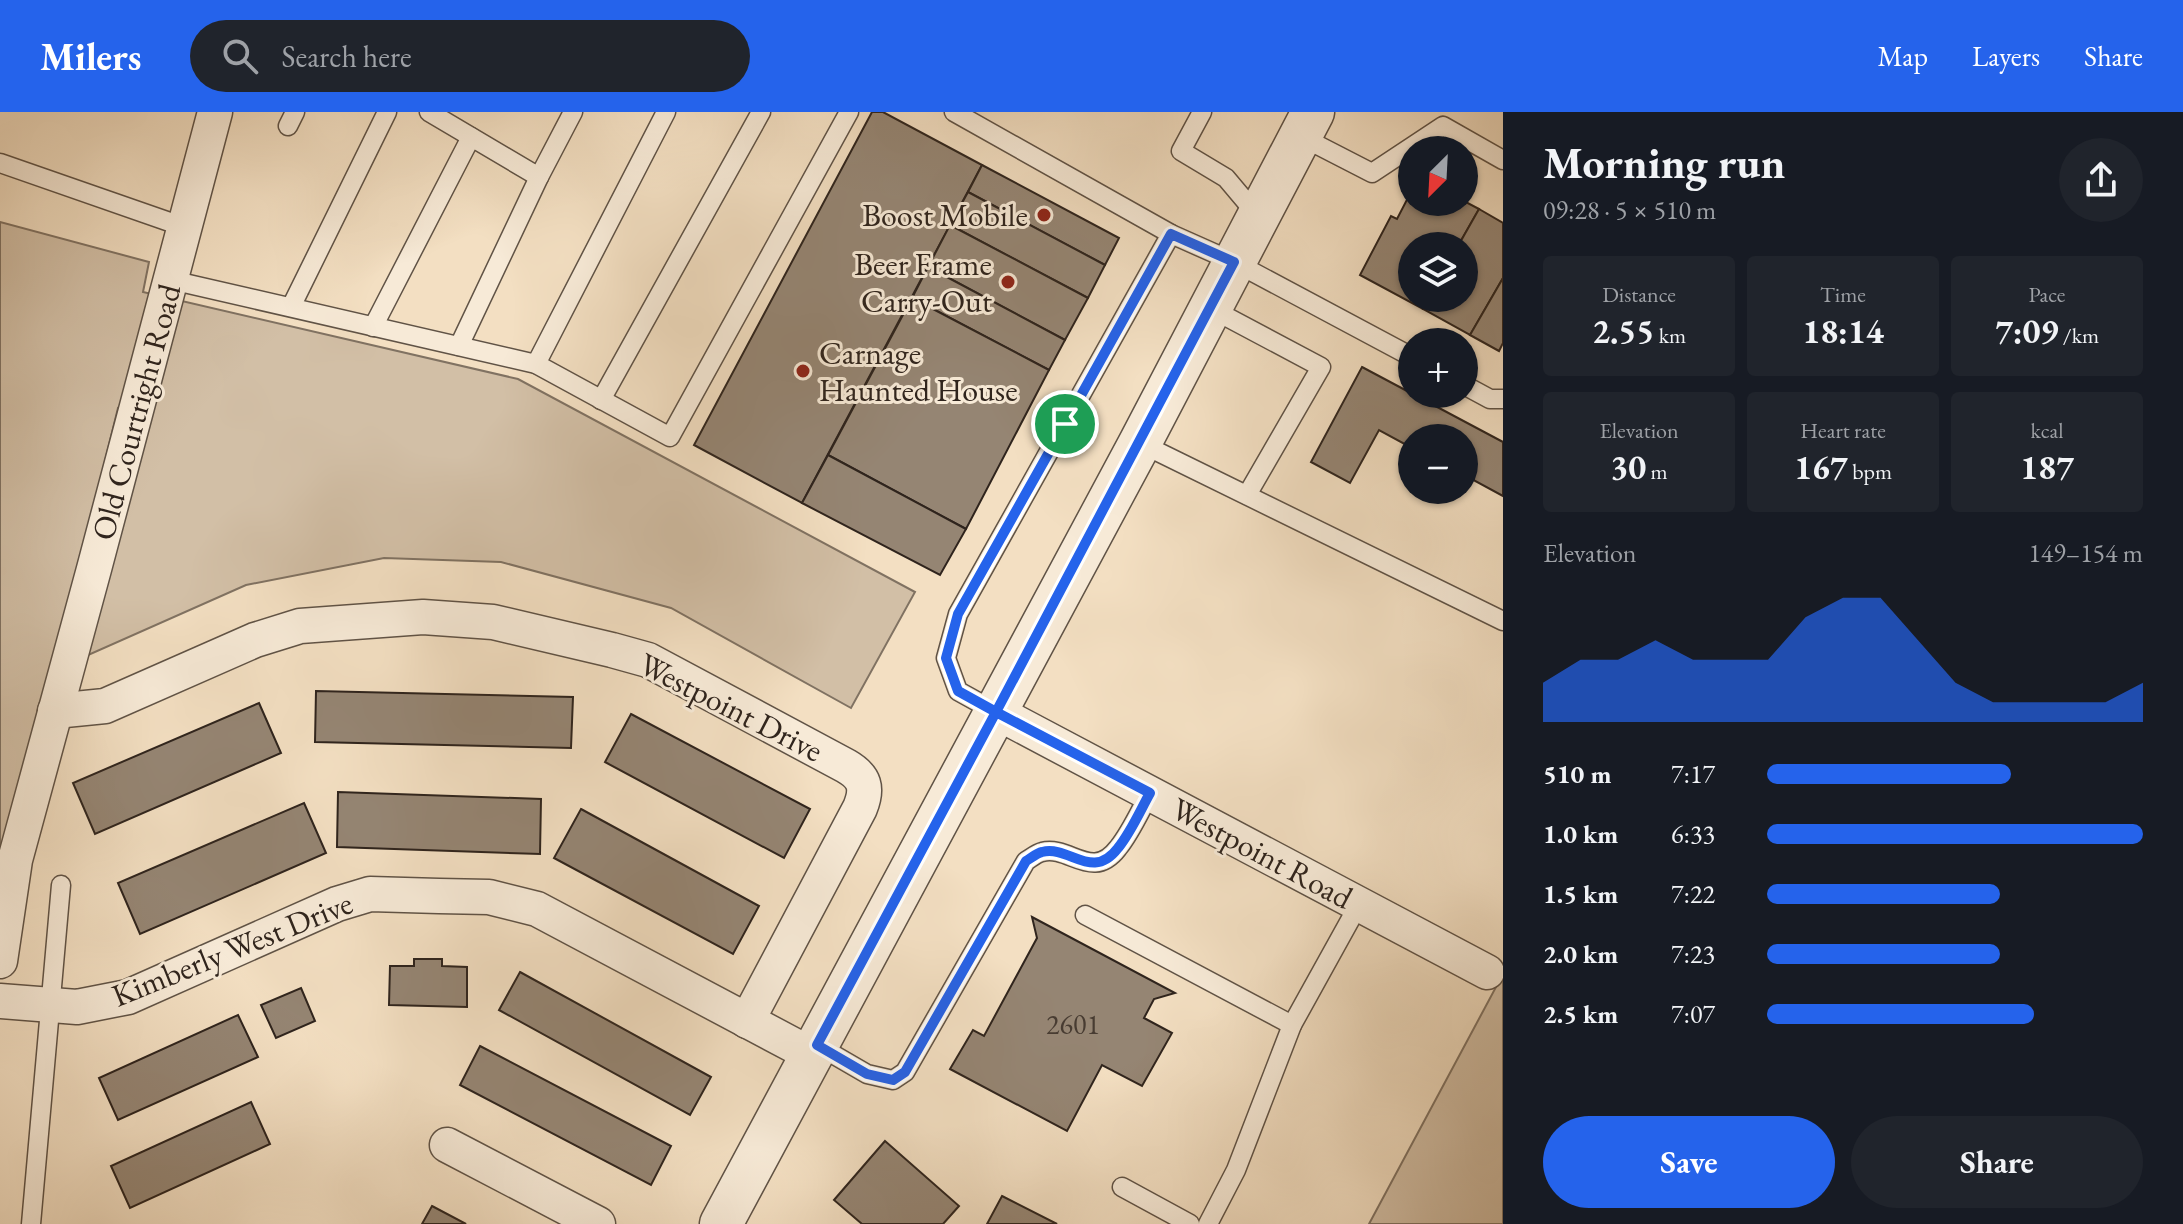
<!DOCTYPE html>
<meta charset="utf-8">
<style>
body{margin:0;font-family:"EB Garamond",serif;background:#20242c;color:#f1f3f6;height:100vh;display:flex;flex-direction:column;font-size:30px;white-space:nowrap}
*{box-sizing:border-box;margin:0}
p{font-size:26px;color:#9ea1a6}
.icon{flex:none;width:44px;height:44px;fill:none;stroke:currentColor;stroke-width:2;stroke-linecap:round;stroke-linejoin:round}
.map{position:relative;flex:1;overflow:hidden}
.details{display:flex;flex-direction:column;background:#171b24;width:680px}
.details>*{flex:none}
.needle{width:52px;rotate:204deg}
.tools{position:absolute;left:1398px;top:24px;display:grid;gap:16px}
.tools a{display:grid;place-items:center;width:80px;height:80px;border-radius:50%;background:#171b24;box-shadow:0 2px 6px #0004;font-size:40px}
.pin{position:absolute;display:grid;place-items:center;width:68px;height:68px;color:#fff;margin:-34px;border:4px solid #fff;border-radius:50%;box-shadow:0 2px 8px #0007}
.round{display:grid;place-items:center;flex:none;width:84px;height:84px;border-radius:42px;background:#20242c}
.summary{display:flex;align-items:center;justify-content:space-between;height:136px;padding:0 40px}
h1{font-size:44px;font-weight:700;line-height:60px}
.figures{display:grid;grid-template-columns:repeat(3,1fr);gap:12px;height:136px;padding:8px 40px}
.figures div{display:grid;align-content:center;border-radius:8px;background:#20242c;text-align:center}
.figures b{font-size:34px;font-weight:700}
.figures small{font-size:22px;font-weight:400}
.figures p{font-size:22px}
.chart{height:224px;padding:16px 40px}
.chart p{display:flex;justify-content:space-between}
.chart svg{width:100%;height:144px;margin-top:8px;fill:#2563eb;opacity:.7}
.primary-button{display:flex;gap:16px;margin-top:auto;padding:16px 40px}
.primary-button a{flex:1;height:92px;border-radius:48px;background:#2563eb;color:#fff;font-size:32px;font-weight:700;line-height:92px;text-align:center}
.primary-button a+a{background:#20242c;color:#f1f3f6}
ul{padding:0 40px;list-style:none;font-size:26px}
li{display:grid;grid-template-columns:128px 96px 1fr;align-items:center;height:60px}
li i{height:20px;border-radius:10px;background:#2563eb}
header{display:flex;align-items:center;gap:48px;box-sizing:border-box;height:112px;padding:0 40px;background:#2563eb;color:#fff}
header strong{font-size:38px}
nav{display:flex;gap:44px;margin-inline-start:auto;font-size:28px}
.search{width:560px;height:72px;background:#20242c;display:flex;align-items:center;gap:20px;box-sizing:border-box;padding:0 28px;border-radius:44px;color:#9ea1a6;font-size:30px}
main{display:flex;flex:1;min-height:0}
.map>svg:first-child{display:block}
.green{fill:#d2bfa6;stroke:#807262;stroke-width:2}
.building{fill:#958573;stroke:#2f241d;stroke-width:2}
.lines{fill:none;stroke-linecap:round;stroke-linejoin:round}
.service-casing{stroke:#605346;stroke-width:21}
.minor-casing{stroke:#605346;stroke-width:37}
.tertiary-casing{stroke:#605346;stroke-width:45}
.service{stroke:#f7ead7;stroke-width:18}
.minor{stroke:#f7ead7;stroke-width:34}
.tertiary{stroke:#f7ead7;stroke-width:42}
.route-casing{stroke:#fff;stroke-width:16}
.route{stroke:#2563eb;stroke-width:10}
.poi-dot{fill:#8f2418;stroke:#f7ead7;stroke-width:3}
.labels{text-anchor:middle;dominant-baseline:central;stroke-width:6;stroke-linejoin:round;paint-order:stroke}
.number-label{font-size:28px;fill:#483c32}
.poi-label{font-size:32px;fill:#2f241d;stroke:#f7ead7;text-anchor:end}
.street-label{font-size:32px;fill:#2f241d;stroke:#f7ead7}
</style>
<header>
<strong>Milers</strong>
<div class="search"><svg class="icon" aria-label="search" viewBox="0 0 24 24"><circle cx="10" cy="10" r="6"/><path d="M15 15l6 6"/></svg>Search here</div>
<nav><a>Map</a><a>Layers</a><a>Share</a></nav>
</header>
<main>
<div class="map">
<svg width="1503" height="1112" viewBox="0 0 1503 1112">
<rect width="100%" height="100%" fill="#f3dfc2"/>
<filter id="stains"><feTurbulence type="fractalNoise" baseFrequency=".0025" numOctaves="4"/><feColorMatrix values="0 0 0 0 .2 0 0 0 0 .09 0 0 0 0 .02 0 0 0 .5 -.17"/></filter>
<radialGradient id="worn" r=".72"><stop offset=".6" stop-color="#630" stop-opacity="0"/><stop offset="1" stop-color="#630" stop-opacity=".3"/></radialGradient>
<!-- green -->
<g class="green">
<path d="M0,110l149,40 -6,30 375,87 397,213 -64,116 -180,-100 -170,-46 -117,-4 -138,27 -160,71 65,-241 -33,-7 -23,94 -95,359z"/>
<path d="M1503,862v250h-134z"/>
</g>
<!-- building -->
<g class="building">
<path d="M872,0h11l99,53 -180,338 -108,-58z"/>
<path d="M982,53l137,73 -14,27 -137,-73z"/>
<path d="M1412,78v12l52,-1 15,8 -21,37h-46v52h18l-7,11 -63,-34 31,-59 6,3z"/>
<path d="M968,80l137,73 -17,33 -138,-73z"/>
<path d="M1479,97l24,14v55l-33,57 -47,-26 7,-11h34v-52h-6z"/>
<path d="M950,113l138,73 -23,42 -137,-73z"/>
<path d="M928,155l137,73 -16,30 -137,-72z"/>
<path d="M1503,166v65l-4,8 -29,-16z"/>
<path d="M912,186l137,72 -83,159 -138,-74z"/>
<path d="M1362,255l141,75v54l-39,-21v-37h-52v10l-33,-18 -29,53 -39,-21z"/>
<path d="M828,343l138,74 -26,46 -138,-72z"/>
<path d="M316,579l257,6 -2,51 -256,-6z"/>
<path d="M259,591l22,50 -186,81 -22,-51z"/>
<path d="M631,602l179,95 -26,49 -179,-96z"/>
<path d="M338,680l203,7 -1,55 -203,-7z"/>
<path d="M304,691l22,50 -186,81 -22,-51z"/>
<path d="M581,697l178,97 -26,48 -179,-96z"/>
<path d="M1032,805l143,76 -21,6 -10,19 28,15 -30,53 -40,-21 -35,66 -117,-62 23,-39 11,6 53,-98z"/>
<path d="M414,847h28v7l25,1v40l-78,-2 1,-39h24z"/>
<path d="M520,860l191,105 -21,38 -191,-105z"/>
<path d="M301,876l14,33 -39,17 -15,-33z"/>
<path d="M238,903l20,42 -140,63 -19,-42z"/>
<path d="M480,934l191,100 -20,39 -191,-100z"/>
<path d="M251,990l19,42 -140,64 -19,-42z"/>
<path d="M885,1029l74,65 -16,18h-81l-28,-24z"/>
<path d="M1002,1084l55,28h-70z"/>
<path d="M432,1094l34,18h-44z"/>
</g>
<g class="lines">
<!-- service casing -->
<g class="service-casing">
<g id="service">
<path d="M429,0l110,65 34,-65"/>
<path d="M954,0l217,122"/>
<path d="M1202,0l-21,39 45,27 32,38"/>
<path d="M288,14l7,-14"/>
<path d="M1300,24l72,37 71,-47 60,34"/>
<path d="M0,51l184,64"/>
<path d="M171,168l365,84 134,73 179,-325"/>
<path d="M291,195l96,-195"/>
<path d="M1210,196l111,59 -74,128"/>
<path d="M373,215l98,-190"/>
<path d="M459,234l80,-169"/>
<path d="M536,252l130,-252"/>
<path d="M1464,273l26,14h13"/>
<path d="M601,288l160,-288"/>
<path d="M1140,331l363,178"/>
<path d="M996,600l-38,-21 -12,-33 12,-44 213,-380 63,28 178,95"/>
<path d="M1085,803l207,110"/>
<path d="M817,933l50,29 26,6 12,-8 121,-211c5,-3 11,-8 16,-9 28,-7 50,30 76,-4 13,-16 22,-37 32,-55"/>
<path d="M1122,1075l68,37"/>
<path d="M31,1112l30,-339"/>
<path d="M1208,1112l28,-54 56,-145 67,-121"/>
</g>
</g>
<!-- minor casing -->
<g class="minor-casing">
<g id="minor">
<path d="M55,599l50,-5 150,-66 45,-14 123,-9 70,5 119,28 36,10 198,106c19,11 22,22 14,42l-113,213"/>
<path d="M996,600l491,260"/>
<path d="M0,849l15,-101 79,-291 121,-457"/>
<path d="M0,889l77,6 51,-10 209,-93 33,-10 69,2 50,1 48,12 275,146"/>
<path d="M447,1033l151,79"/>
</g>
</g>
<!-- tertiary casing -->
<g class="tertiary-casing">
<path id="tertiary" d="M721,1112l419,-781 173,-331"/>
</g>
<!-- service -->
<use href="#service" class="service"/>
<!-- minor -->
<use href="#minor" class="minor"/>
<!-- tertiary -->
<use href="#tertiary" class="tertiary"/>
</g>
<g class="lines">
<!-- route casing -->
<g class="route-casing">
<path id="route" d="M1065,312l-107,190 -12,44 12,33 38,21 -179,333 50,29 26,6 12,-8 121,-211c5,-3 11,-8 16,-9 28,-7 50,30 76,-4 13,-16 22,-37 32,-55l-154,-81 238,-450 -63,-28 -106,190"/>
</g>
<!-- route -->
<use href="#route" class="route"/>
</g>
<!-- markers -->
<g class="poi-dot">
<circle cx="1044" cy="103" r="8"/>
<circle cx="1008" cy="170" r="8"/>
<circle cx="803" cy="259" r="8"/>
</g>
<g class="labels">
<!-- number labels -->
<g class="number-label">
<text x="1073" y="912">2601</text>
</g>
<!-- poi labels -->
<g class="poi-label">
<text x="1028" y="103">Boost Mobile</text>
<text x="992" y="152">Beer Frame<tspan x="992" dy="37">Carry-Out</tspan></text>
<text x="819" y="241" text-anchor="start">Carnage<tspan x="819" dy="37">Haunted House</tspan></text>
</g>
<!-- street labels -->
<g class="street-label">
<text transform="translate(136 300) rotate(-75)">Old Courtright Road</text>
<text transform="translate(731 595) rotate(27)">Westpoint Drive</text>
<text transform="translate(1262 741) rotate(28)">Westpoint Road</text>
<text transform="translate(232 837) rotate(-22)">Kimberly West Drive</text>
</g>
</g>
<rect width="100%" height="100%" filter="url(#stains)"/>
<rect width="100%" height="100%" fill="url(#worn)"/>
</svg>
<div class="tools">
<a><svg class="needle" viewBox="-14 -14 28 28"><path d="M0-13l5 13h-10z" fill="#e53935"/><path d="M0 13l5-13h-10z" fill="#9ea1a6"/></svg></a>
<a><svg class="icon" aria-label="layers" viewBox="0 0 24 24"><path d="M12 4l9 5-9 5-9-5zM3 14l9 5 9-5"/></svg></a>
<a>+</a>
<a>−</a>
</div>
<div class="pin" style="left:1065px;top:312px;background:#1e9e55"><svg class="icon" aria-label="arrive" viewBox="0 0 24 24"><path d="M6 21V4h12l-3 4 3 4H6"/></svg></div>
</div>
<section class="details">
<div class="summary"><div><h1>Morning run</h1><p>09:28 · 5 × 510 m</p></div><a class="round"><svg class="icon" aria-label="share" viewBox="0 0 24 24"><path d="M12 15V3M7 8l5-5 5 5M5 13v7h14v-7"/></svg></a></div>
<div class="figures">
<div><p>Distance</p><b>2.55<small> km</small></b></div>
<div><p>Time</p><b>18:14</b></div>
<div><p>Pace</p><b>7:09<small> /km</small></b></div>
</div>
<div class="figures">
<div><p>Elevation</p><b>30<small> m</small></b></div>
<div><p>Heart rate</p><b>167<small> bpm</small></b></div>
<div><p>kcal</p><b>187</b></div>
</div>
<div class="chart"><p><span>Elevation</span>149–154 m</p>
<svg viewBox="0 0 160 44" preserveAspectRatio="none"><path d="M0 44V32L10 25L20 25L30 19L40 25L50 25L60 25L70 12L80 6L90 6L100 19L110 32L120 38L130 38L140 38L150 38L160 32V44z"/></svg>
</div>
<ul>
<li><b>510 m</b>7:17<i style="width:65%"></i></li>
<li><b>1.0 km</b>6:33<i style="width:100%"></i></li>
<li><b>1.5 km</b>7:22<i style="width:62%"></i></li>
<li><b>2.0 km</b>7:23<i style="width:62%"></i></li>
<li><b>2.5 km</b>7:07<i style="width:71%"></i></li>
</ul>
<div class="primary-button"><a>Save</a><a>Share</a></div>
</section>
</main>
